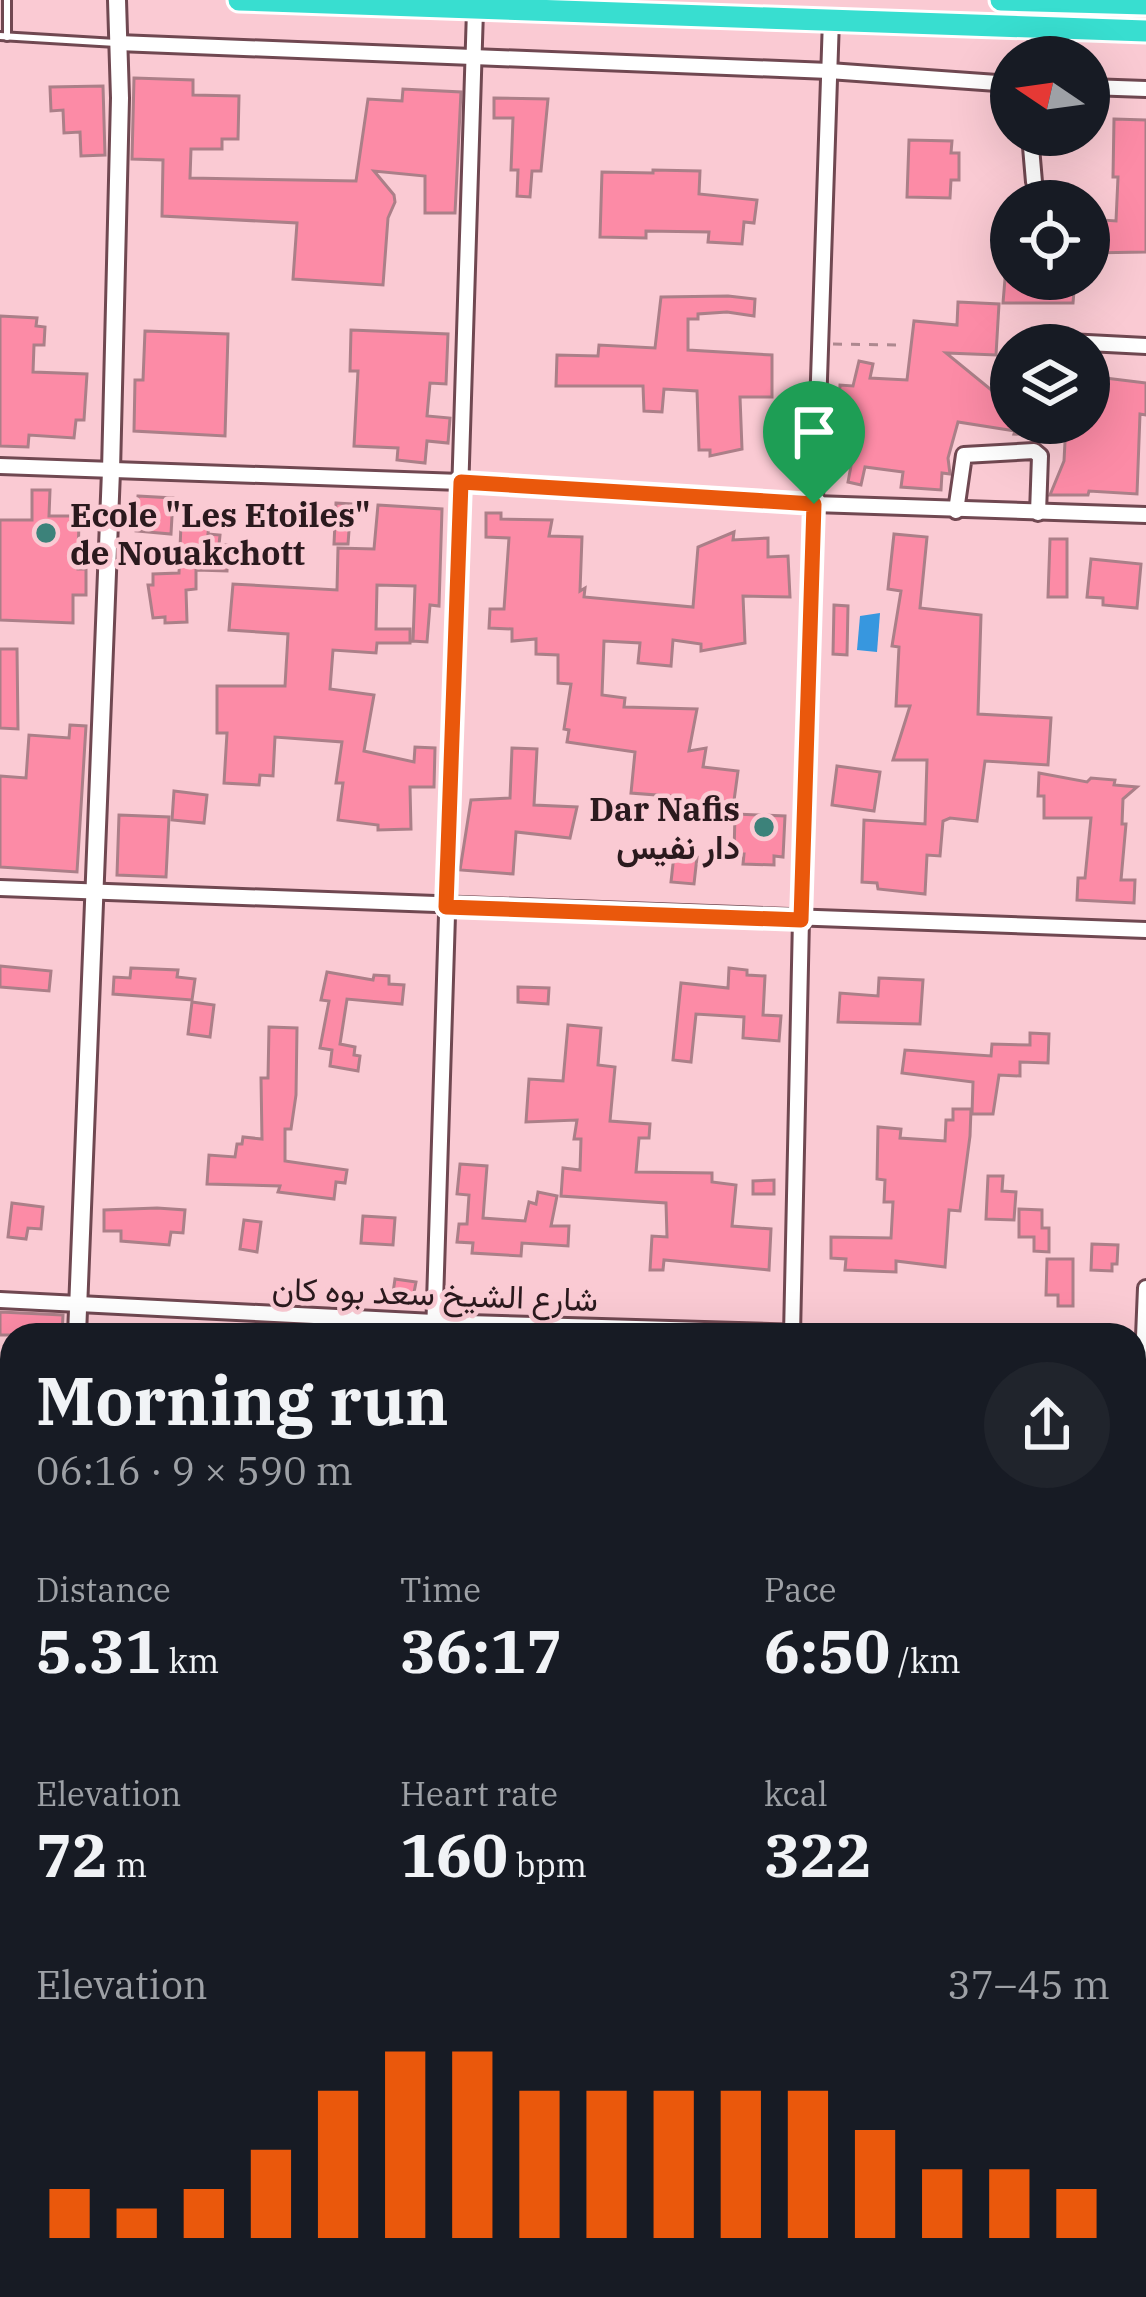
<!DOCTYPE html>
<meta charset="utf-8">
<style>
body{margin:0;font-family:"IBM Plex Serif",Vazirmatn,serif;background:#20242c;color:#f1f3f6;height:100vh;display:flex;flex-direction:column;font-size:45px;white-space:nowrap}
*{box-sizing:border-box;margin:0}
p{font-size:39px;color:#9ea1a6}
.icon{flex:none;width:66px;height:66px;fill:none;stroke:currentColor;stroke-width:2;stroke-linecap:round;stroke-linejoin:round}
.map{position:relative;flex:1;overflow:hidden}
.sheet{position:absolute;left:0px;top:1323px;width:1146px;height:975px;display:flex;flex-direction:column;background:#171b24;border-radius:36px 36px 0 0;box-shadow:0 12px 48px #0002}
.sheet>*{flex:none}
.needle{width:78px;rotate:283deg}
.tools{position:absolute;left:990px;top:36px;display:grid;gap:24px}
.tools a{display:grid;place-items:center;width:120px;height:120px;border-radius:50%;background:#171b24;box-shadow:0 12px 48px #0002;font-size:60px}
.pin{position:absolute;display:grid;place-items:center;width:102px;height:102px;color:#fff;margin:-123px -51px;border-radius:50% 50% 50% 0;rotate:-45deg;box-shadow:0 0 12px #0007}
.pin .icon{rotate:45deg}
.round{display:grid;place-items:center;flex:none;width:126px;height:126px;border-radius:63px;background:#20242c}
.summary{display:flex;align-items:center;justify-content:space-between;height:204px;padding:0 36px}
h1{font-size:66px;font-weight:700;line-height:90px}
.metrics{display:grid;grid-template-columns:repeat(3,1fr);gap:18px;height:204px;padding:12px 36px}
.metrics div{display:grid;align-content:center}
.metrics b{font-size:60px;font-weight:700}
.metrics small{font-size:33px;font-weight:400}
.metrics p{font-size:33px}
.chart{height:336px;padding:24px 36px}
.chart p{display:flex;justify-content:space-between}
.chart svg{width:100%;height:216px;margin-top:12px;stroke:#ea580c;stroke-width:6}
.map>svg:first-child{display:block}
.green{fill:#fcb4c3}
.water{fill:#3797df}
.building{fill:#fc8ba6;stroke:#ab7f88;stroke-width:3}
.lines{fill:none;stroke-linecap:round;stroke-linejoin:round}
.service-casing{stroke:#704851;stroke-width:12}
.minor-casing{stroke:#704851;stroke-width:20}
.tertiary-casing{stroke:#704851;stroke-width:22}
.trunk-casing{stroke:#fff;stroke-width:27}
.path{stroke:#ad888f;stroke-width:3;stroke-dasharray:9 9;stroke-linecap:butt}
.service{stroke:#fff;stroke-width:6}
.minor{stroke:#fff;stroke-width:14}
.tertiary{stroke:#fff;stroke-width:16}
.trunk{stroke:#38ded0;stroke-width:21}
.route-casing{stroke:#fff;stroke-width:24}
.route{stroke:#ea580c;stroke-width:15}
.poi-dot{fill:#3c827a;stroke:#facad3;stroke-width:4.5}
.labels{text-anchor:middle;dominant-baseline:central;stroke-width:9;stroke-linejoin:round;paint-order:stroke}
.poi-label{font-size:33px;font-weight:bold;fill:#2b1a1e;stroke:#facad3;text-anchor:start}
.street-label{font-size:33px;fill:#2b1a1e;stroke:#facad3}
</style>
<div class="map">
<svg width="1146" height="2297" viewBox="0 0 1146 2297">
<rect width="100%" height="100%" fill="#facad3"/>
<!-- green -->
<path class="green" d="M0,2219l12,2v65h159l8,11h-179z"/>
<!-- water -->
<path class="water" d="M880,613l-3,39 -20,-2 3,-34z"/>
<!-- building -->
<g class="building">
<path d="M134,78l59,2v15l46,1 -1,43h-16v10h-31l-1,29 166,3 12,-82 34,2 1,-12 58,3 -6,121h-30v-37l-51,-5 20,24 1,7 -7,16 -5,67 -90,-6 4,-56 -135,-7 1,-56 -31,-1z"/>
<path d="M103,86l2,69 -24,1 -1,-24 -16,1 -1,-23 -12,1 -1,-24z"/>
<path d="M494,98l54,1 -7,72h-9l-2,26 -13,-1 1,-26h-7l2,-52h-19z"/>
<path d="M1114,119l32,1v132l-57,1v-34l27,2 2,-44h-5z"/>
<path d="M909,140l43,1 -1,12h8v27h-8l-1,18 -43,-1z"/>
<path d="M653,170l47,1 -1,23 58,6 -3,23 -10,-1 -2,22 -34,-2 1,-10 -63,-1v7l-46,-1 2,-65 51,1z"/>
<path d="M1005,279h70l-2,24h-70z"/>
<path d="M728,296l27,3 -1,17 -27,-4 -29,2v5h-10v31l84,5v42h-32l2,52 -32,7v-6h-11l-2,-59 -33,-2 -2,23 -18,-1 -1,-25h-87l1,-31 41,1 1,-11 56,3 6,-51z"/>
<path d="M958,302l41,2 -3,51 -50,-2 65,53v17h20l15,12 -32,-1 1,-3 -57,-9 -10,36 2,16 -8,-1 -1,17 -40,-3 2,-15 -38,-5 -4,18 -13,-3 5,-27 -11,-1 2,-51h-5l1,-18 13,1 6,-25 14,3 -3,14 37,2 7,-59 43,4z"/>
<path d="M0,316l37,2 -1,8 9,1 -1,18h-10l-1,27 54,2 -3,46h-8l-2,18 -45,-3 -1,12 -28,-1z"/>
<path d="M351,330l97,4 -2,50 -16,-1 -3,33 23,2 -2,25 -21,-2 -2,22 -28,-3 1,-12 -44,-2 4,-75h-8z"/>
<path d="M145,331l83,3 -3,102 -91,-5 1,-51h8z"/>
<path d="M1089,376l57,7v32l-6,-1 -3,80 -48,-3 -1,4h-38l14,-34 2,-38h23z"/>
<path d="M785,410l18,2 -4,38 -17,-2z"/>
<path d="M32,490h18l-1,26h30l-1,53h8v26h-13v28l-73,-3v-100h32z"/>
<path d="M138,496l35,2 -2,36 -35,-3z"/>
<path d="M336,503l15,1 -3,40h-14z"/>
<path d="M378,505l64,4 -3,97 -9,-1 -3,37 -14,-1 2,-55 -38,-1 -1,44h34v14h-33l-1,10 -43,-3 -3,39 44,6 -10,56 50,11 1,-15 20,1 -1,39h-24l1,42 -33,1v-5l-40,-5 5,-37h-7l6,-41 -67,-5 -2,39 -13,-1 -1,10 -35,-2 3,-50h-10v-47h68l3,-52 -59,-4 4,-46 104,6 1,-42 36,1z"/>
<path d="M486,513h15v6l51,1 -3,16 33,1 -2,54 5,-3 -1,9 109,10 5,-60 36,-15 -1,8 35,-2v19l20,-1 2,41 -47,-1 2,47 -44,8v-7l-28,-4 -2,26 -33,-3 2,-20 -36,-2 -2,54 23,3 -1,9 73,2 -8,42 17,-3 -3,19 35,4 -5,37 -35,-5v14l-16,-1v-19l-51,-4 4,-41 -68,-10 2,-12 -5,-1 7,-45 -13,-1v-28l-22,-1v-15l-24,2v-12l-23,-1 1,-19h14l5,-71 -23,-1z"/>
<path d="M181,524l28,1 -1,9 12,1 -1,10h9l-1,26 -31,-1v19l-10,1 1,32 -22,1v-6l-12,1 -5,-33h5v-11l26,-1z"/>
<path d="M894,534l33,3 -7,71 61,7 -3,99 73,4 -3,47 -63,-4 -8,60 -27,-3 -7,3 -3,35 -13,-1 -2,39 -47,-5 -1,-6 -15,-1 2,-62 61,4 2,-64h-34l17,-54h-14l3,-59 -7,-1 9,-55 -13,-2z"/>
<path d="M1050,539h17v58h-19z"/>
<path d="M1091,559l50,5 -4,44 -34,-3v-7l-16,-1z"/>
<path d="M834,605l14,1 -1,49 -14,-1z"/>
<path d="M0,649h17l1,80 -18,-1z"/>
<path d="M70,725l16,1 -9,146 -77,-5v-91l26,2 3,-43 40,3z"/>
<path d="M512,748l25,1 -3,56 43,2 -7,31 -54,-6 -3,42 -53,-4 11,-70 39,-2z"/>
<path d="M837,766l43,6 -6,39 -42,-6z"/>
<path d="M1039,773l48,9 4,-4 24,2 -1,5 23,2 -14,12 -1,25h4l-5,56h14l-1,23 -57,-3 1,-22h7l6,-60h-47v-22h-6z"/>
<path d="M174,791l33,4 -3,28 -32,-3z"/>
<path d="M735,814l50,2 -2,41 -9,-1v9l-31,-1 1,-10h-10z"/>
<path d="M119,815l50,2 -3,60 -49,-2z"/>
<path d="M674,855l23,2 -3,27 -23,-2z"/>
<path d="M0,966l51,5 -2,20 -49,-4z"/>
<path d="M131,968l47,2 -1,7 18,2 -3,21 -79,-6 1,-17 16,1z"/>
<path d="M729,968l18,2v5l18,1 -2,39 18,1 -2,25 -36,-3 1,-21 -48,-3 -5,48 -18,-2 8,-77 47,5z"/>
<path d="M327,972l46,8 1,-5 15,1v8l15,1 -2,19 -55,-5 -7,45 15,3 -1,8 6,1 -2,15 -28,-5 2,-16 -12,-2 9,-47 -8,-1z"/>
<path d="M879,978l44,2 -3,44 -82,-2 2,-29 38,3z"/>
<path d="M518,987l31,1 -1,16 -30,-2z"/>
<path d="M192,1002l22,3 -4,32 -22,-3z"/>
<path d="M568,1025l33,3 -3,37 17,2 -5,54 40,3 -1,14h-10l-3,34 76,1v9l24,3 -4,41 39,3 -2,41 -105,-10 -1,10h-13l2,-34 15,1 -1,-34 -105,-7 2,-28 17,2 1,-31h-7l3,-19 -51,2 3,-43 34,2z"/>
<path d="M269,1027l28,1 -1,67 -5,34h-6v32l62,9 -2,13 -9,-1 -2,17 -56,-7 2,-6 -73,-2 2,-29 26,2 2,-13h5l1,-7 19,2 -1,-61h7z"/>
<path d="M1030,1033l19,1 -1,29 -28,-1v14l-21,-1 -6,39h-21l1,-32 -71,-9 3,-23 86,6 1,-12 38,1z"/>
<path d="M953,1109h18l-1,27 -10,75 -11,-1 -4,57 -49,-6v11l-51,-2 1,-11 -15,-1v-21l60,1 2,-36h-9l1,-22 -8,-1 1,-52 23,2 -1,9 45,3 1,-21h7z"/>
<path d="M460,1164l27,2 -4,52 42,3 4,-19 7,2 2,-12 19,4 -6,30h18l-1,20 -46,-3 -1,13 -49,-3 1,-10 -16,-1 2,-18h8l2,-29 -12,-1z"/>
<path d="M988,1176h15l-1,15 14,1 -2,28 -28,-1z"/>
<path d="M774,1180v14h-21v-13z"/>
<path d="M12,1203l31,4 -2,22 -13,-1 -2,11 -18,-2z"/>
<path d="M157,1208l28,2 -2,23 -12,-1 -2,13 -48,-4v-10h-17v-21z"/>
<path d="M1019,1209l23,1v18h7v24l-15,-1v-14h-15z"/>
<path d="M363,1216l32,2 -2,27 -32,-2z"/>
<path d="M244,1220l17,2 -4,30 -17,-3z"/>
<path d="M1092,1244l26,1 -1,19h-5v7l-21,-1z"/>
<path d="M1047,1259h26v47h-15v-11h-12z"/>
<path d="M395,1279l21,3 -4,21 -20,-3z"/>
<path d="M0,1312l63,3 -1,20h-62z"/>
</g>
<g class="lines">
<!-- service casing -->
<g class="service-casing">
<g id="service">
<path d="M7,0v37"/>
<path d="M0,36l116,7"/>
</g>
</g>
<!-- minor casing -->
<g class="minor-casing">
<g id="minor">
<path d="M118,43l711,28 182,13"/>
<path d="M1035,57l3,-29"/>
<path d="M1089,87l57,2"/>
<path d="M1030,135l4,47"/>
<path d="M1068,342l78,4"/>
<path d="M0,466l461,16 353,22 332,11"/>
<path d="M956,511l8,-56 70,-4 6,5 -2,57"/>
<path d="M0,888l1146,42"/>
<path d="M0,1300l434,22 435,13"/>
<path d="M434,1335l41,-1325"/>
<path d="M792,1335l9,-416 30,-900"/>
<path d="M1134,1581l12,-293"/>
<path d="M0,1721h12"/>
<path d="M1134,1763h12"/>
<path d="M0,2134l12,1"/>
<path d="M623,2297l7,-11"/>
<path d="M757,2297v-11"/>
<path d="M1014,2297l2,-11"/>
</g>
</g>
<!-- tertiary casing -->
<g class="tertiary-casing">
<g id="tertiary">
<path d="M77,1335l34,-864 9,-373 -3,-98"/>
<path d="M1134,2193l12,1"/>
<path d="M219,2297v-11"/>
</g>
</g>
<!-- trunk casing -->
<g class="trunk-casing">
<g id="trunk">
<path d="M239,0l907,31"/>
<path d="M1001,0l145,4"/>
</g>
</g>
<!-- path -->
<path class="path" d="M833,344l66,1"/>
<!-- service -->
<use href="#service" class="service"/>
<!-- minor -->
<use href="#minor" class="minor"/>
<!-- tertiary -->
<use href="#tertiary" class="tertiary"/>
<!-- trunk -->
<use href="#trunk" class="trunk"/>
</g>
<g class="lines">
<!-- route casing -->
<g class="route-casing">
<path id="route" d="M461,482l353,22 -13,416 -355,-13z"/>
</g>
<!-- route -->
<use href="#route" class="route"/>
</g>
<!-- markers -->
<g class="poi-dot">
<circle cx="46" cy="533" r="12"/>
<circle cx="764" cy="827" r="12"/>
</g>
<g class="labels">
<!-- poi labels -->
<g class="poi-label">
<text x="70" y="514">Ecole "Les Etoiles"<tspan x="70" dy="38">de Nouakchott</tspan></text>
<text x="740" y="808" text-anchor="end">Dar Nafis<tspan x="740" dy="38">دار نفيس</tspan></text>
</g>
<!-- street labels -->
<g class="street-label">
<text transform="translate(435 1293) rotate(2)">شارع الشيخ سعد بوه كان</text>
</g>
</g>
</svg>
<div class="tools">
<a><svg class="needle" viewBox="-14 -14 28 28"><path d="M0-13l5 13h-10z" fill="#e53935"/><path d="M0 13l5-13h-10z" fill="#9ea1a6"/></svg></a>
<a><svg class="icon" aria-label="locate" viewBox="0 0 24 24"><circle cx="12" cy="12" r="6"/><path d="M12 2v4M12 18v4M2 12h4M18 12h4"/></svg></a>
<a><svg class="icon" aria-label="layers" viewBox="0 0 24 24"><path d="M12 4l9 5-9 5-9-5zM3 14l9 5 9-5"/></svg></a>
</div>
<div class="pin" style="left:814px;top:504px;background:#1e9e55"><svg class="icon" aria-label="arrive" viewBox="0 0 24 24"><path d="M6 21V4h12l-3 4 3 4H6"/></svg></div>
<section class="sheet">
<div class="summary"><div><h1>Morning run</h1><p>06:16 · 9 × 590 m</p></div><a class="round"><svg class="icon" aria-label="share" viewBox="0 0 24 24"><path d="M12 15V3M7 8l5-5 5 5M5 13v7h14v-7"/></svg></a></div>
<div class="metrics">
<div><p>Distance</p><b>5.31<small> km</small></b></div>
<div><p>Time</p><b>36:17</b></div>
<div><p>Pace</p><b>6:50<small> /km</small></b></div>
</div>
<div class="metrics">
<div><p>Elevation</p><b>72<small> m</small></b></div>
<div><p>Heart rate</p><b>160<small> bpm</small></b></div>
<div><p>kcal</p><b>322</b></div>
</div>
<div class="chart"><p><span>Elevation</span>37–45 m</p>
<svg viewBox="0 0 160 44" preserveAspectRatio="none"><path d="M5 44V34M15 44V38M25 44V34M35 44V26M45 44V14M55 44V6M65 44V6M75 44V14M85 44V14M95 44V14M105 44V14M115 44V14M125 44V22M135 44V30M145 44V30M155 44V34"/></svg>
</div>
</section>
</div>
